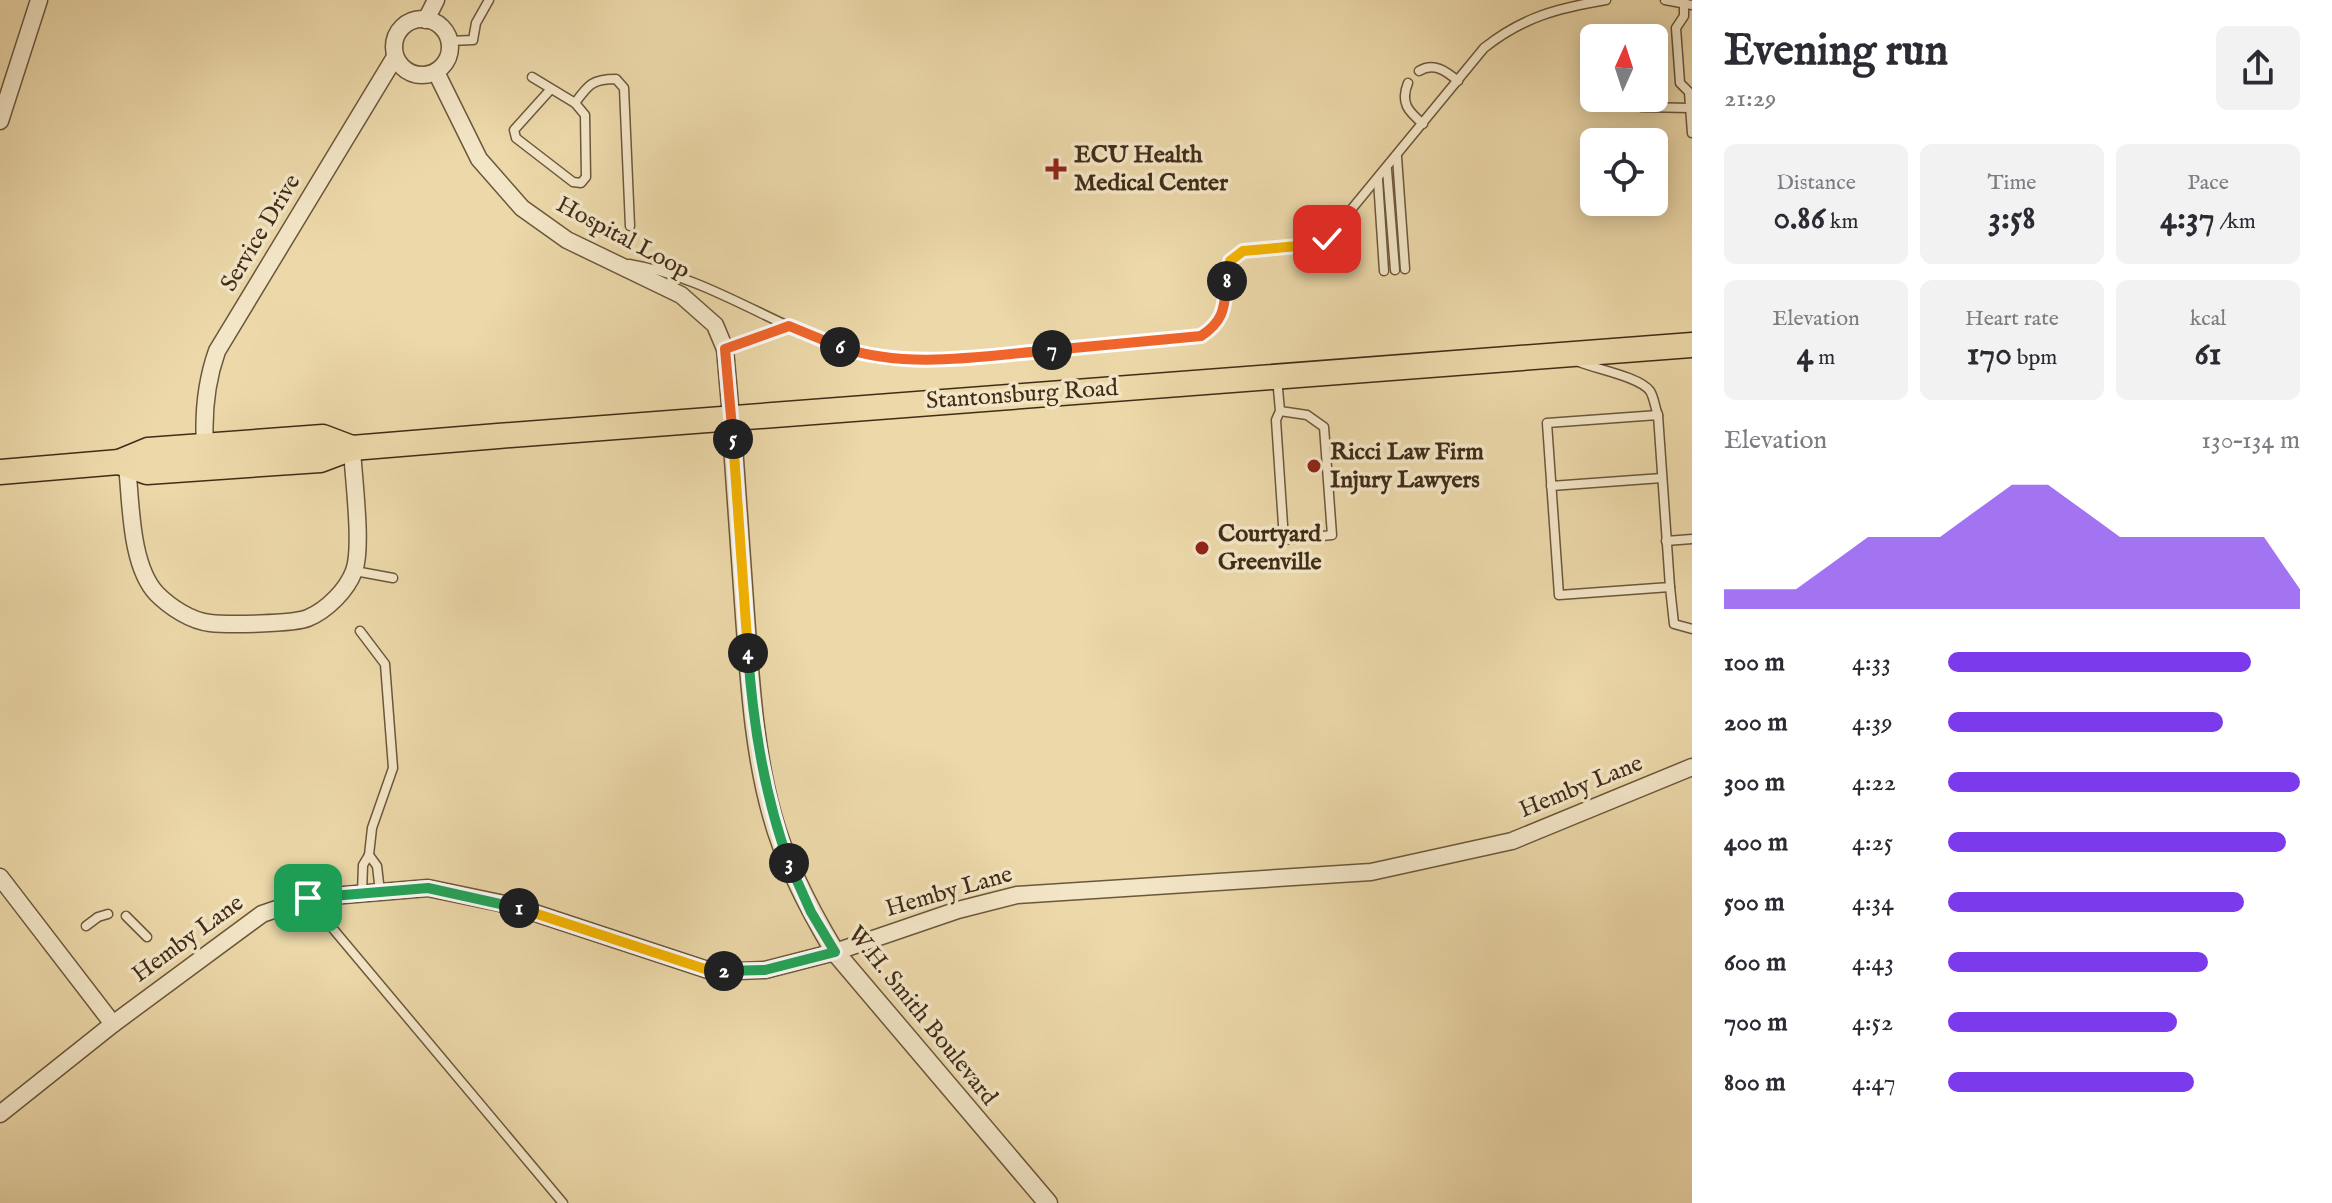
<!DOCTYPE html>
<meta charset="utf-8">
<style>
body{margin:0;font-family:"IM FELL English",serif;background:#f2f2f3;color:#2b2b33;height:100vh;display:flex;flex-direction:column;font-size:30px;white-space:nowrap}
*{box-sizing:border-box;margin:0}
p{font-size:26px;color:#7c7c81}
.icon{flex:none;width:44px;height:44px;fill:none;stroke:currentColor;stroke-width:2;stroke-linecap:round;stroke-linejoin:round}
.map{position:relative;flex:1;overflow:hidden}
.drawer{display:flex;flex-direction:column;background:#fff;width:640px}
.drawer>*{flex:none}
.needle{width:52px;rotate:3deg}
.controls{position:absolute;left:1580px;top:24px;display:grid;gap:16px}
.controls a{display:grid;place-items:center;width:88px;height:88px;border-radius:12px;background:#fff;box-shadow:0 4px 20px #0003;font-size:40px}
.pin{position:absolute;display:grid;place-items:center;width:68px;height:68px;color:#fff;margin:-34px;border-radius:16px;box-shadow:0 4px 12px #0006}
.km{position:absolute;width:40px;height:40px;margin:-20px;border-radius:50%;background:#222;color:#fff;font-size:22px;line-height:40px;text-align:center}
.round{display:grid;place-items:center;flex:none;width:84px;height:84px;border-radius:12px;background:#f2f2f3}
.summary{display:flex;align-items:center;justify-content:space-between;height:136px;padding:0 32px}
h1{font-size:44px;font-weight:800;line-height:60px}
.stats{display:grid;grid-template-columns:repeat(3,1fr);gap:12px;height:136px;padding:8px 32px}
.stats div{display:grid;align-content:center;border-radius:12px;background:#f2f2f3;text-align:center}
.stats b{font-size:34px;font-weight:800}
.stats small{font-size:22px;font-weight:400}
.stats p{font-size:22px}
.chart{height:224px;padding:16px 32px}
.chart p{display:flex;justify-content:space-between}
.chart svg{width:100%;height:144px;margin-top:8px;fill:#7c3aed;opacity:.7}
ul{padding:0 32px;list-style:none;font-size:26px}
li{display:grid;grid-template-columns:128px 96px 1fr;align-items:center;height:60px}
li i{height:20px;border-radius:10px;background:#7c3aed}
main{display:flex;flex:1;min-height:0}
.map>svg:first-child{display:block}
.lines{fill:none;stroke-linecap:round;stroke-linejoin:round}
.service-casing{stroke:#6c573c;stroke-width:11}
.minor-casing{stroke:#6c573c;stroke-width:19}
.tertiary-casing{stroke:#6c573c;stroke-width:21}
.primary-casing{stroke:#412c18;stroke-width:27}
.service{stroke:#f3e6c7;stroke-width:8}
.minor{stroke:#f3e6c7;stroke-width:16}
.tertiary{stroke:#f3e6c7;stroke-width:18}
.primary{stroke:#ecd8a9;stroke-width:24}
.split-1-casing{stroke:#fff;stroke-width:16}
.split-2-casing{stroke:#fff;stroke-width:16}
.split-3-casing{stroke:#fff;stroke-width:16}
.split-4-casing{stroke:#fff;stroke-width:16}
.split-5-casing{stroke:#fff;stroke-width:16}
.split-6-casing{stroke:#fff;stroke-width:16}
.split-7-casing{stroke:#fff;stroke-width:16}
.split-8-casing{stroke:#fff;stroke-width:16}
.split-9-casing{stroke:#fff;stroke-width:16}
.split-1{stroke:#22a559;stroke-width:10}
.split-2{stroke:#f5b400;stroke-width:10}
.split-3{stroke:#22a559;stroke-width:10}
.split-4{stroke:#22a559;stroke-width:10}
.split-5{stroke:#f5b400;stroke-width:10}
.split-6{stroke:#f0652b;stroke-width:10}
.split-7{stroke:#f0652b;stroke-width:10}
.split-8{stroke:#f0652b;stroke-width:10}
.split-9{stroke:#f5b400;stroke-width:10}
.poi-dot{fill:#8f2418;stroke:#f3e6c7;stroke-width:3}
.labels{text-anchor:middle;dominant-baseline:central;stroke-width:7;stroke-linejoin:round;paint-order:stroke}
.poi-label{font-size:24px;font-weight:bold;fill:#412c18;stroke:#f3e6c7;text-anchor:start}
.street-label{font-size:24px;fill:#412c18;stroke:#f3e6c7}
</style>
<main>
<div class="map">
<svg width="1692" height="1203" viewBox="0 0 1692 1203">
<rect width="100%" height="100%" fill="#ecd8a9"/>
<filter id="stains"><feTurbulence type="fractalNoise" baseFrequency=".0025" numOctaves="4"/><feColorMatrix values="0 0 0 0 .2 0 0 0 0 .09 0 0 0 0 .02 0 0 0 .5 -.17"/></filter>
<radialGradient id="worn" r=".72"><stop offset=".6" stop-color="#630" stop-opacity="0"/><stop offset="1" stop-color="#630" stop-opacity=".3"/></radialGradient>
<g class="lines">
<!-- service casing -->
<g class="service-casing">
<g id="service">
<path d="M1665,0l27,5"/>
<path d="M1684,0v16l-8,12 4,55 9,9 3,41"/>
<path d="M449,41l24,-1 3,-17 13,-23"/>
<path d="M1419,71c15,-9 27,0 39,10"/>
<path d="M532,77l43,26c13,-18 17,-24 41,-24l8,9 6,138"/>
<path d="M1408,83c-8,20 0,28 15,41"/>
<path d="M550,90l-36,40 2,8 57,44 8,1 5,-6 -1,-62 -10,-12"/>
<path d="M1641,107l49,1"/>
<path d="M1397,157l8,112"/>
<path d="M1387,170l8,100"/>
<path d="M1378,180l6,91"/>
<path d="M629,264c85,14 156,71 238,92 39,10 83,2 122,-1 59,-4 118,-9 177,-14 66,-7 53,-26 64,-80l13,-10 78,-7 6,-5 157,-191c39,-31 74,-40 122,-48"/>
<path d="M725,349l64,-23"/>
<path d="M1579,362c17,7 61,15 71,29 4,6 5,17 8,24"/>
<path d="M1277,378l3,33 -4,9 8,120 48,-5 -8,-108 -17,-12 -27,-4"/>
<path d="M1658,415l12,172 -111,8 -12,-172z"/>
<path d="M1551,486l111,-8"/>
<path d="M1666,541l26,-2"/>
<path d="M355,571l38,7"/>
<path d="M1670,587l4,37 18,5"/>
<path d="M360,631l25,33 8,104 -21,60 -3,27"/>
<path d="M362,893l1,-28 6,-10 8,11 3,26"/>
<path d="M308,899l255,304"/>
<path d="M126,916l21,21"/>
<path d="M86,926l12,-9 10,-3"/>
</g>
</g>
<!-- minor casing -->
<g class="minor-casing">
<g id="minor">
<circle cx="422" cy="47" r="28"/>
<path d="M426,20l10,-20"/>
<path d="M436,72l43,87 43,49 45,32 114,55 34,30 10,24 6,68"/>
<path d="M0,121l39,-121"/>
<path d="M205,446c-2,-33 1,-64 12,-95l178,-294"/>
<path d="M127,465c4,37 3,101 30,129 13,13 34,27 53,29 17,2 84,1 98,-5 19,-8 39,-28 46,-47 9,-24 -1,-95 -2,-123"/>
<path d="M0,877l113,147"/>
<path d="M0,1114l113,-90 149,-110 46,-16 120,-10 72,15 35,10 179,59 51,-2 70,-18 123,-42 59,-15 354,-23 141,-31 180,-74"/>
</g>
</g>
<!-- tertiary casing -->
<g class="tertiary-casing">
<path id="tertiary" d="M731,417c5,66 9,133 14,199 5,66 9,135 27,199 13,48 37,94 63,137l213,251"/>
</g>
<!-- primary casing -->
<g class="primary-casing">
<g id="primary">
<path d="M119,462l28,10 173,-12 32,-12 146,-12 1194,-91"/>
<path d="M0,472l119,-10 29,-12 175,-13 29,11"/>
</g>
</g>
<!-- service -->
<use href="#service" class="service"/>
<!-- minor -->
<use href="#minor" class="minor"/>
<!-- tertiary -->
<use href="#tertiary" class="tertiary"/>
<!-- primary -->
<use href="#primary" class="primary"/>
</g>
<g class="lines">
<!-- split-1 casing -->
<g class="split-1-casing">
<path id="split-1" d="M308,898l120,-10 91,20"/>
</g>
<!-- split-2 casing -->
<g class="split-2-casing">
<path id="split-2" d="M519,908l195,64 10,-1"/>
</g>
<!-- split-3 casing -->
<g class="split-3-casing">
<path id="split-3" d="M724,971l41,-1 70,-18 -24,-40 -22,-49"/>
</g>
<!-- split-4 casing -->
<g class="split-4-casing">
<path id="split-4" d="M748,653c5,72 16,142 41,210"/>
</g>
<!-- split-5 casing -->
<g class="split-5-casing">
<path id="split-5" d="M733,439l15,214"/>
</g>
<!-- split-6 casing -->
<g class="split-6-casing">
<path id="split-6" d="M733,439l-8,-90 64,-23 51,21"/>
</g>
<!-- split-7 casing -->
<g class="split-7-casing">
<path id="split-7" d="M840,347c68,23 142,9 212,3"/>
</g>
<!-- split-8 casing -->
<g class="split-8-casing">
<path id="split-8" d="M1052,350l149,-14c24,-16 23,-29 26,-55"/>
</g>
<!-- split-9 casing -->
<g class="split-9-casing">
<path id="split-9" d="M1227,281l3,-20 13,-10 78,-7 6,-5"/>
</g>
<!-- split-1 -->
<use href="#split-1" class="split-1"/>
<!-- split-2 -->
<use href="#split-2" class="split-2"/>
<!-- split-3 -->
<use href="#split-3" class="split-3"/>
<!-- split-4 -->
<use href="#split-4" class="split-4"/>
<!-- split-5 -->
<use href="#split-5" class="split-5"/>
<!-- split-6 -->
<use href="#split-6" class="split-6"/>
<!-- split-7 -->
<use href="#split-7" class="split-7"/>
<!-- split-8 -->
<use href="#split-8" class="split-8"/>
<!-- split-9 -->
<use href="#split-9" class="split-9"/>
</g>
<!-- markers -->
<g class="poi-dot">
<path d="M1052 157h8v8h8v8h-8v8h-8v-8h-8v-8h8z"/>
<circle cx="1314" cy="466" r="8"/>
<circle cx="1202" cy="548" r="8"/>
</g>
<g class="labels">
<!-- poi labels -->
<g class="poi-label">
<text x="1074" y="155">ECU Health<tspan x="1074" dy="28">Medical Center</tspan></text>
<text x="1330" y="452">Ricci Law Firm<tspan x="1330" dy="28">Injury Lawyers</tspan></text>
<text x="1218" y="534">Courtyard<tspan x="1218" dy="28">Greenville</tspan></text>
</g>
<!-- street labels -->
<g class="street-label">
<text transform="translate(261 233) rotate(-59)">Service Drive</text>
<text transform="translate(623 238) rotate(28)">Hospital Loop</text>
<text transform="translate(1022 395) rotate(-4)">Stantonsburg Road</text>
<text transform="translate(1581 787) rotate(-22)">Hemby Lane</text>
<text transform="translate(949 892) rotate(-16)">Hemby Lane</text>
<text transform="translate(188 939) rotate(-36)">Hemby Lane</text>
<text transform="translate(922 1016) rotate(51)">W.H. Smith Boulevard</text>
</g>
</g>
<rect width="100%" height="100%" filter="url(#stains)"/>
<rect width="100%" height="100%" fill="url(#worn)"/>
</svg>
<div class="controls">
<a><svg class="needle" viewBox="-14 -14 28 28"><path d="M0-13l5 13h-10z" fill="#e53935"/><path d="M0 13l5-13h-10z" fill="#7c7c81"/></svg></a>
<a><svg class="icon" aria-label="locate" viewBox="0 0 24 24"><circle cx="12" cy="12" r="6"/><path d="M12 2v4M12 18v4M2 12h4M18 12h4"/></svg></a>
</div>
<div class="pin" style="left:308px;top:898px;background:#1e9e55"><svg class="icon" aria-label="arrive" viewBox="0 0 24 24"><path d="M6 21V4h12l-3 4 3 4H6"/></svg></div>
<div class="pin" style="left:1327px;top:239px;background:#d93025"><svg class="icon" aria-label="check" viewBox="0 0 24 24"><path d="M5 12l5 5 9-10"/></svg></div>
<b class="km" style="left:519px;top:908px">1</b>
<b class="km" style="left:724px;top:971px">2</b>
<b class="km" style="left:789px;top:863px">3</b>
<b class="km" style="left:748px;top:653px">4</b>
<b class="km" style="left:733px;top:439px">5</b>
<b class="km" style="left:840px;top:347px">6</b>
<b class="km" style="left:1052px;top:350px">7</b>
<b class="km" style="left:1227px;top:281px">8</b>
</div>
<section class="drawer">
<div class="summary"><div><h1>Evening run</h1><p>21:29</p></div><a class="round"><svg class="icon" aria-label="share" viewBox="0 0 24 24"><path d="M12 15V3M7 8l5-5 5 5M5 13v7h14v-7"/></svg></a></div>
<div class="stats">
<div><p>Distance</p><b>0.86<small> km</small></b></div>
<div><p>Time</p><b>3:58</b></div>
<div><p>Pace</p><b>4:37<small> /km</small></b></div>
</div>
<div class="stats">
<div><p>Elevation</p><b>4<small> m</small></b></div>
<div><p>Heart rate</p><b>170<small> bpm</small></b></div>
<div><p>kcal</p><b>61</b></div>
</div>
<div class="chart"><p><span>Elevation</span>130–134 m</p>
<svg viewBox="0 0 160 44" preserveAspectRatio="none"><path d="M0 44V38L10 38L20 38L30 30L40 22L50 22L60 22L70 14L80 6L90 6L100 14L110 22L120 22L130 22L140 22L150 22L160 38V44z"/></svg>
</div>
<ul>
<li><b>100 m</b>4:33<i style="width:86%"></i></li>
<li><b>200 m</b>4:39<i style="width:78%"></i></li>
<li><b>300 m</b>4:22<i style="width:100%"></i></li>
<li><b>400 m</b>4:25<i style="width:96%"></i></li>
<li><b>500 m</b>4:34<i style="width:84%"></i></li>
<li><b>600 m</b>4:43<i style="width:74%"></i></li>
<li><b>700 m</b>4:52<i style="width:65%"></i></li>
<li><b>800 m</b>4:47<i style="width:70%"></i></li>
</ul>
</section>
</main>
